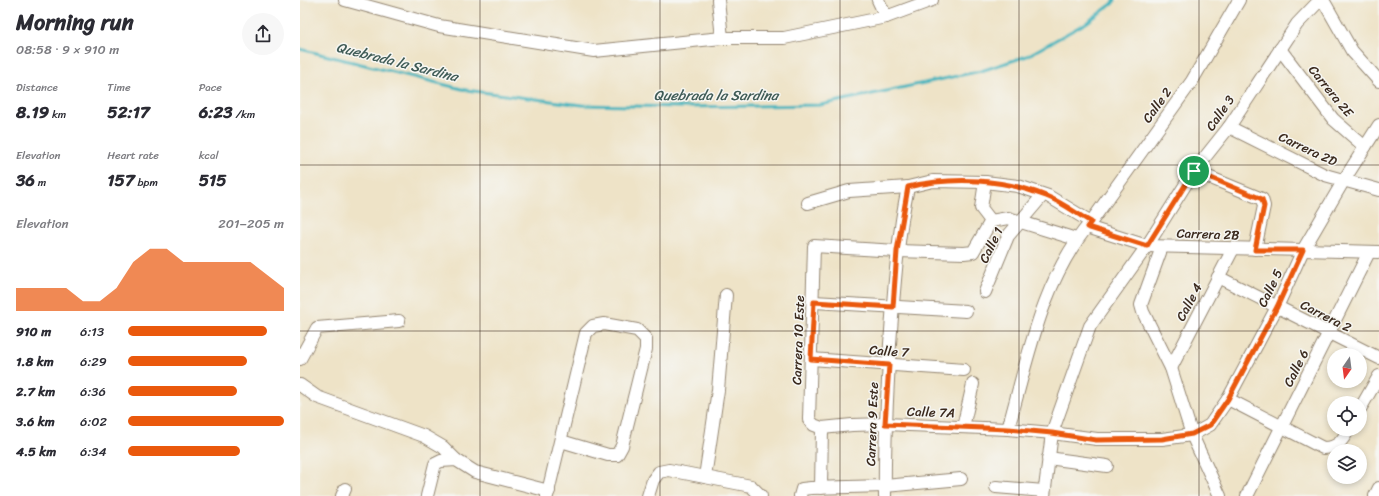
<!DOCTYPE html>
<meta charset="utf-8">
<style>
body{margin:0;font-family:Sriracha,sans-serif;background:#f7f7f7;color:#2b2b33;height:100vh;display:flex;flex-direction:column;font-size:15px;white-space:nowrap}
*{box-sizing:border-box;margin:0}
p{font-size:13px;color:#7c7c81}
.icon{flex:none;width:22px;height:22px;fill:none;stroke:currentColor;stroke-width:2;stroke-linecap:round;stroke-linejoin:round}
.map{position:relative;flex:1;overflow:hidden}
.side{display:flex;flex-direction:column;background:#fff;width:300px}
.side>*{flex:none}
.needle{width:26px;rotate:194deg}
.controls{position:absolute;left:1027px;top:348px;display:grid;gap:8px}
.controls a{display:grid;place-items:center;width:40px;height:40px;border-radius:50%;background:#fff;box-shadow:0 2px 6px #0003;font-size:20px}
.pin{position:absolute;display:grid;place-items:center;width:34px;height:34px;color:#fff;margin:-17px;border:2px solid #fff;border-radius:50%;box-shadow:0 1px 4px #0007}
.round{display:grid;place-items:center;flex:none;width:42px;height:42px;border-radius:21px;background:#f7f7f7}
.head{display:flex;align-items:center;justify-content:space-between;height:68px;padding:0 16px}
h1{font-size:22px;font-weight:800;line-height:30px}
.stats{display:grid;grid-template-columns:repeat(3,1fr);gap:6px;height:68px;padding:4px 16px}
.stats div{display:grid;align-content:center}
.stats b{font-size:17px;font-weight:800}
.stats small{font-size:11px;font-weight:400}
.stats p{font-size:11px}
.chart{height:112px;padding:8px 16px}
.chart p{display:flex;justify-content:space-between}
.chart svg{width:100%;height:72px;margin-top:4px;fill:#ea580c;opacity:.7}
ul{padding:0 16px;list-style:none;font-size:13px}
li{display:grid;grid-template-columns:64px 48px 1fr;align-items:center;height:30px}
li i{height:10px;border-radius:5px;background:#ea580c}
main{display:flex;flex:1;min-height:0}
.map>svg:first-child{display:block}
.lines{fill:none;stroke-linecap:round;stroke-linejoin:round}
.stream{stroke:#46b5bf;stroke-width:3}
.minor-casing{stroke:#948672;stroke-width:14}
.minor{stroke:#fff;stroke-width:12}
.route-casing{stroke:#fff;stroke-width:8}
.route{stroke:#ea580c;stroke-width:5}
.grid{fill:none;stroke:#3b2a1e;stroke-width:1;stroke-opacity:0.55}
.labels{text-anchor:middle;dominant-baseline:central;stroke-width:3;stroke-linejoin:round;paint-order:stroke}
.street-label{font-size:13px;fill:#3b2a1e;stroke:#f6f6f2}
.water-label{font-size:14px;font-style:italic;fill:#3f5b56;stroke:#f6f6f2}
</style>
<main>
<section class="side">
<div class="head"><div><h1>Morning run</h1><p>08:58 · 9 × 910 m</p></div><a class="round"><svg class="icon" aria-label="share" viewBox="0 0 24 24"><path d="M12 15V3M7 8l5-5 5 5M5 13v7h14v-7"/></svg></a></div>
<div class="stats">
<div><p>Distance</p><b>8.19<small> km</small></b></div>
<div><p>Time</p><b>52:17</b></div>
<div><p>Pace</p><b>6:23<small> /km</small></b></div>
</div>
<div class="stats">
<div><p>Elevation</p><b>36<small> m</small></b></div>
<div><p>Heart rate</p><b>157<small> bpm</small></b></div>
<div><p>kcal</p><b>515</b></div>
</div>
<div class="chart"><p><span>Elevation</span>201–205 m</p>
<svg viewBox="0 0 160 44" preserveAspectRatio="none"><path d="M0 44V30L10 30L20 30L30 30L40 38L50 38L60 30L70 14L80 6L90 6L100 14L110 14L120 14L130 14L140 14L150 22L160 30V44z"/></svg>
</div>
<ul>
<li><b>910 m</b>6:13<i style="width:89%"></i></li>
<li><b>1.8 km</b>6:29<i style="width:76%"></i></li>
<li><b>2.7 km</b>6:36<i style="width:70%"></i></li>
<li><b>3.6 km</b>6:02<i style="width:100%"></i></li>
<li><b>4.5 km</b>6:34<i style="width:72%"></i></li>
</ul>
</section>
<div class="map">
<svg width="1079" height="496" viewBox="0 0 1079 496">
<rect width="100%" height="100%" fill="#f6f6f2"/>
<filter id="ink" filterUnits="userSpaceOnUse"><feTurbulence type="fractalNoise" baseFrequency=".025" numOctaves="2"/><feDisplacementMap in="SourceGraphic" scale="8" xChannelSelector="R" yChannelSelector="G"/><feConvolveMatrix kernelMatrix="1 2 1 2 8 2 1 2 1" color-interpolation-filters="sRGB"/></filter>
<filter id="wash" filterUnits="userSpaceOnUse"><feTurbulence type="fractalNoise" baseFrequency=".012" numOctaves="4" result="noise"/><feDisplacementMap in="SourceGraphic" scale="16" xChannelSelector="R" yChannelSelector="G"/><feGaussianBlur stdDeviation="0.9" result="paint"/><feColorMatrix in="noise" values="0 0 0 0 0 0 0 0 0 0 0 0 0 0 0 0 0 1.4 0 .05"/><feComposite in="paint" operator="in"/></filter>
<g filter="url(#wash)">
<rect width="100%" height="100%" fill="#eee3c7"/>
<g class="lines">
<!-- stream -->
<path class="stream" d="M0,49l166,41 116,15 101,2 137,-2 161,-34 46,-15 59,-33 26,-19 3,-4"/>
</g>
</g>
<g filter="url(#ink)">
<g class="lines">
<!-- minor casing -->
<g class="minor-casing">
<g id="minor">
<path d="M45,0l94,26 155,25 128,-13h62l102,-21 46,-17"/>
<path d="M418,0l4,38"/>
<path d="M578,0l8,17"/>
<path d="M1023,0l29,51 27,30"/>
<path d="M980,49l53,70 32,28"/>
<path d="M929,127l96,48 54,15"/>
<path d="M894,171l68,28 2,7 -9,43"/>
<path d="M685,182l-4,26 10,13"/>
<path d="M508,203l41,-12 59,-4 25,-6 52,1 33,4 30,10 43,26"/>
<path d="M787,227l60,19 232,6"/>
<path d="M862,247l-21,58 2,7 28,56 21,67 28,61"/>
<path d="M918,277l161,81"/>
<path d="M685,292l23,-56 35,-41"/>
<path d="M514,302l152,9"/>
<path d="M0,359l17,-31 82,-7"/>
<path d="M511,359l153,11"/>
<path d="M871,368l62,-119"/>
<path d="M0,385l17,12 107,39 19,11 13,13"/>
<path d="M928,399l95,49c15,0 19,-7 26,-19"/>
<path d="M1060,409l19,-33"/>
<path d="M663,427l10,-43"/>
<path d="M522,428l30,-3 33,-1 123,5 44,4 45,6h65l30,-4 18,-10 18,-26 49,-92 26,-57 41,-70 35,-55"/>
<path d="M522,428l-8,-3 -5,-5 5,-174 83,5 67,2 9,-1 18,-31 17,-3 68,21"/>
<path d="M708,429c20,-71 34,-150 83,-207l101,-141 47,-81"/>
<path d="M748,458l59,8"/>
<path d="M405,477l13,-87 8,-95"/>
<path d="M696,487l48,4"/>
<path d="M521,488l1,-60"/>
<path d="M42,496l3,-7"/>
<path d="M127,496l8,-32 6,-3 15,-1 19,12 74,19"/>
<path d="M247,496l39,-163 7,-7 11,-2 33,6 9,9v10l-24,97 -5,9h-9l-47,-14"/>
<path d="M348,496l5,-16 6,-8 10,-2 82,16 10,10"/>
<path d="M500,496l2,-7 9,-1 74,-2 76,-7"/>
<path d="M585,496c-1,-51 2,-101 5,-152 4,-53 7,-105 18,-157"/>
<path d="M744,496l8,-63 38,-107 57,-80 47,-75 35,-44 68,-103 23,-24"/>
<path d="M947,496l122,-244"/>
<path d="M1075,496l4,-8"/>
</g>
</g>
<!-- minor -->
<use href="#minor" class="minor"/>
</g>
</g>
<g class="lines" filter="url(#ink)">
<!-- route casing -->
<g class="route-casing">
<path id="route" d="M894,171l68,28 2,7 -9,44h48l-26,57 -49,92 -18,26 -18,9 -30,5 -66,1 -44,-7 -44,-4 -123,-5 4,-59 -78,-6 3,-57 79,5 4,-56 11,-64c45,-11 96,-8 138,9 16,6 31,18 45,26l-4,5 60,19z"/>
</g>
<!-- route -->
<use href="#route" class="route"/>
</g>
<!-- grid -->
<path class="grid" d="M180,0v496M360,0v496M540,0v496M719,0v496M899,0v496M0,165h1079M0,331h1079"/>
<g class="labels">
<!-- street labels -->
<g class="street-label">
<text transform="translate(1031 91) rotate(51)">Carrera 2E</text>
<text transform="translate(857 105) rotate(-54)">Calle 2</text>
<text transform="translate(920 113) rotate(-55)">Calle 3</text>
<text transform="translate(1008 149) rotate(25)">Carrera 2D</text>
<text transform="translate(908 234) rotate(2)">Carrera 2B</text>
<text transform="translate(691 245) rotate(-64)">Calle 1</text>
<text transform="translate(970 288) rotate(-64)">Calle 5</text>
<text transform="translate(889 302) rotate(-62)">Calle 4</text>
<text transform="translate(1026 316) rotate(27)">Carrera 2</text>
<text transform="translate(498 340) rotate(-88)">Carrera 10 Este</text>
<text transform="translate(589 351) rotate(4)">Calle 7</text>
<text transform="translate(996 368) rotate(-63)">Calle 6</text>
<text transform="translate(631 412) rotate(2)">Calle 7A</text>
<text transform="translate(572 424) rotate(-88)">Carrera 9 Este</text>
</g>
<!-- water labels -->
<g class="water-label">
<text transform="translate(97 62) rotate(14)">Quebrada la Sardina</text>
<text x="416" y="95">Quebrada la Sardina</text>
</g>
</g>
</svg>
<div class="controls">
<a><svg class="needle" viewBox="-14 -14 28 28"><path d="M0-13l5 13h-10z" fill="#e53935"/><path d="M0 13l5-13h-10z" fill="#7c7c81"/></svg></a>
<a><svg class="icon" aria-label="locate" viewBox="0 0 24 24"><circle cx="12" cy="12" r="6"/><path d="M12 2v4M12 18v4M2 12h4M18 12h4"/></svg></a>
<a><svg class="icon" aria-label="layers" viewBox="0 0 24 24"><path d="M12 4l9 5-9 5-9-5zM3 14l9 5 9-5"/></svg></a>
</div>
<div class="pin" style="left:894px;top:171px;background:#1e9e55"><svg class="icon" aria-label="arrive" viewBox="0 0 24 24"><path d="M6 21V4h12l-3 4 3 4H6"/></svg></div>
</div>
</main>
